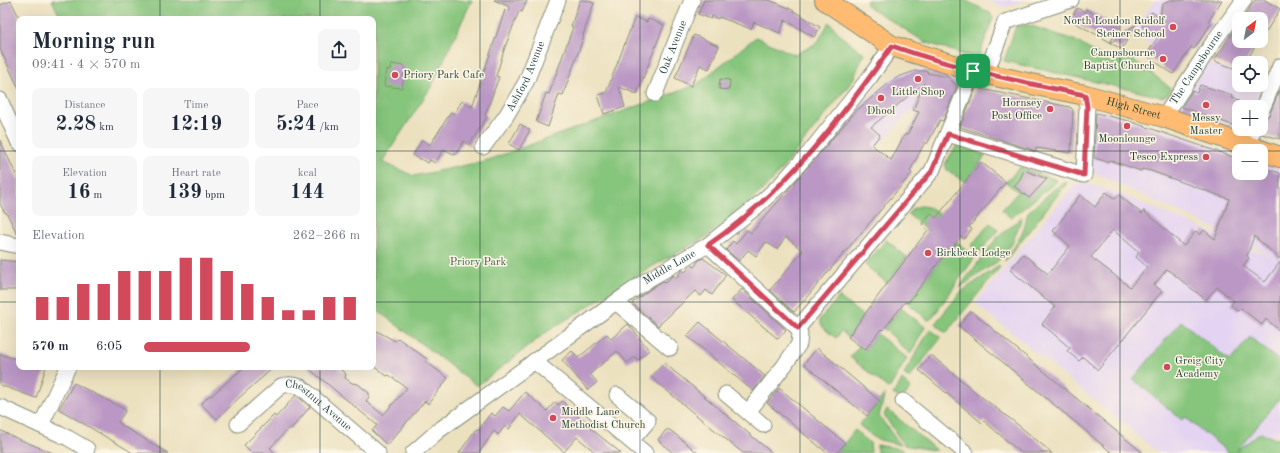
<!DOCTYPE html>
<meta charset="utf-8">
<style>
body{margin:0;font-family:"Old Standard TT",serif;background:#f6f6f7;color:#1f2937;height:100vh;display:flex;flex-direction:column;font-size:15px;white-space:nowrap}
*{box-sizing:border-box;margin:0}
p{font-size:13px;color:#747a83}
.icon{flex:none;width:22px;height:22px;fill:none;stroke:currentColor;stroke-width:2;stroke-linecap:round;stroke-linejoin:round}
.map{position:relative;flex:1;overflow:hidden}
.side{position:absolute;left:16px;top:16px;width:360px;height:354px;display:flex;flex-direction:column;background:#fff;border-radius:8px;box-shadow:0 4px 16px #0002}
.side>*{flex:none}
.needle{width:26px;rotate:32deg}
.fabs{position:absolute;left:1232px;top:12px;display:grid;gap:8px}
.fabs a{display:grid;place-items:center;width:36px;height:36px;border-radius:8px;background:#fff;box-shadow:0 4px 16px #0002;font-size:20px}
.pin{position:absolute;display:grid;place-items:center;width:34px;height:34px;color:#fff;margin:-17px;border-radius:8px;box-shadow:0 2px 6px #0006}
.round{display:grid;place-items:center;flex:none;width:42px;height:42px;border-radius:8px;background:#f6f6f7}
.summary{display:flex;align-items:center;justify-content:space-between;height:68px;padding:0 16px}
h1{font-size:22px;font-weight:800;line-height:30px}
.metrics{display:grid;grid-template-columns:repeat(3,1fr);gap:6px;height:68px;padding:4px 16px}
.metrics div{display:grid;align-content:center;border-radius:8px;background:#f6f6f7;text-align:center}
.metrics b{font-size:20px;font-weight:800}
.metrics small{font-size:11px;font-weight:400}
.metrics p{font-size:11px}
.chart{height:112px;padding:8px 16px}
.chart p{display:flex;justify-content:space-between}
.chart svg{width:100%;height:72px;margin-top:4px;stroke:#d1495b;stroke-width:6}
ul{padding:0 16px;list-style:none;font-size:13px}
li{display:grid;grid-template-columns:64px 48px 1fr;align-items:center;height:30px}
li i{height:10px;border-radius:5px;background:#d1495b}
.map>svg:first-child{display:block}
.built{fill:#e4d3f2;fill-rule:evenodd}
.green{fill:#86c57c;stroke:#528158}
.building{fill:#ba97c4;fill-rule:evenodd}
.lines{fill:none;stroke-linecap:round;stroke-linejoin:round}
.minor-casing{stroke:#868f7a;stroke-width:17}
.major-casing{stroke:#868f7a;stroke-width:22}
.minor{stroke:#fff;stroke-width:15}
.major{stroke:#ffbb71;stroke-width:20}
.route-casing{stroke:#fff;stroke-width:8}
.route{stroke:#d1495b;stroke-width:5}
.grid{fill:none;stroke:#1f3d34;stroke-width:1;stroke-opacity:0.55}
.poi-dot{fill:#d1495b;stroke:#fcf5e5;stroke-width:1.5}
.labels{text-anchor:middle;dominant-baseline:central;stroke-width:3;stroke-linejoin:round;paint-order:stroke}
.poi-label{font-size:11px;fill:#1f3d34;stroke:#fcf5e5;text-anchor:end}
.street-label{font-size:11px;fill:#1f3d34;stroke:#fcf5e5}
.park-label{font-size:11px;fill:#395f46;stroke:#fcf5e5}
</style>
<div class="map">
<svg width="1280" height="453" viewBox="0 0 1280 453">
<rect width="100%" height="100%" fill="#fcf5e5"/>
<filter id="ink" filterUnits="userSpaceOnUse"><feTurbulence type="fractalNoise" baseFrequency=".025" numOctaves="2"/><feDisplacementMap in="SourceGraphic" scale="8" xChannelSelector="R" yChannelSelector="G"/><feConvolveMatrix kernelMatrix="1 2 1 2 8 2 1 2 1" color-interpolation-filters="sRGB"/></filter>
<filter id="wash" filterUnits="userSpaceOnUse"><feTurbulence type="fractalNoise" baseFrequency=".012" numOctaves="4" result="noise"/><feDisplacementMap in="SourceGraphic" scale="16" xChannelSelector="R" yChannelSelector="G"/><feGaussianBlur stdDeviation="0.9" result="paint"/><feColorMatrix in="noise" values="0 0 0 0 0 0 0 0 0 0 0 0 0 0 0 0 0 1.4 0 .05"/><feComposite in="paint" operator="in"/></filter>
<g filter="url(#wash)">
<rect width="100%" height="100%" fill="#ece1bf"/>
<!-- built -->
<g class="built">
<path d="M984,0h42l-22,7z"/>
<path d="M1155,0h23l35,23 -19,26 -3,-2 -11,16 -48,-31z"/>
<path d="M1209,63l30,9v13h22v-7l19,6v56l-52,-14 -47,-15 -3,-3 1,-5zM1239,107h22v22h-22z"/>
<path d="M915,70h7l27,6 7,7 2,3 -16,37 -32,-12 -37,41 -32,-26 16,-19 30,-25 10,-7z"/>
<path d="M1094,109l61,18 84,28v18h22v-10l19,6v260l-8,9 -12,-5 -25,20h-76l-184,-150 100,-119 4,-2 31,8 163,68 -21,-12 -155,-72 -7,-9z"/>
</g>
<!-- green -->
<g class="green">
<path d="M52,0h420l-41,87 -49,75 32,14 71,-15 211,-76 60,-48 39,18 23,-13 11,-20 14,16 21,15 -11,27 -80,100 -24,23 -43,34 -53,29 -105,65 -71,55 -104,-79v-288h-312z"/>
<path d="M867,0h98l25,13 3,5 -15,41 -53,-17 -59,-37z"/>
<path d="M1028,25l46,15 39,24 12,-10 38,28 8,7 -3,5 -6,3 -158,-36 12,-35z"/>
<path d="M957,145l29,10 -21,27 -18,-12 -2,-6z"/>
<path d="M1020,167l37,13 -1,2 -45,36 -9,-8 16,-18 -12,-10z"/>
<path d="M1065,182l2,1 -62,78v-2l10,-13 9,-17 4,-17 31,-27z"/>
<path d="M920,206c9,0 14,4 20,9l-13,16 -19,-17 4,-5z"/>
<path d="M1022,217l-10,27 -14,17 -39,27 2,-3 36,-47z"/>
<path d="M990,223l8,7 -19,23 -8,-7z"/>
<path d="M886,240l21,17 -20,26 -22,-18z"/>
<path d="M957,242l18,15 -38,54 -6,8 -3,1 -20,-17 42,-56 2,1z"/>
<path d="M999,266l1,1 -54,66 -10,-8 1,-4 25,-30z"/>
<path d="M839,297l24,19 -15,21 -7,-6 -5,7c-7,-6 -16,-10 -16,-19z"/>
<path d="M901,308l24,19 -14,26h-2l-14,-13v-2l-11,-9z"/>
<path d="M1181,321l49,40 20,-24 30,25v36l-44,53 24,-18 16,6 4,-4v18h-51l-44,-36 -3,3 -49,-41z"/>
<path d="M930,329l11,9 -32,40 -5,-4z"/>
<path d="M877,334l30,24 -18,31 -39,-32 10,-12 6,5z"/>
<path d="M902,380l9,8 -9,11 -9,-5z"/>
<path d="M885,394l-6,22 21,29 -24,-6 -17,-14z"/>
<path d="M887,409l50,42 -33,-6 -20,-30z"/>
<path d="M855,430l15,13 1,10h-34z"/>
<path d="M877,445l25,4 3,4h-28z"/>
</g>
<g id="blocks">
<!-- building -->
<g class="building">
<path d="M494,0h33l-5,12 -3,-1 -14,36 -9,29 3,1 -14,38 2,2 -18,28 -5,-4 -9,14 -11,-6 -9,14 -5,-3 -2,3 -15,-8 9,-15 8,5 21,-33 3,2 8,-13 10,6 33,-97 4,1 1,-4z"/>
<path d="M580,0h5l9,3 -11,32 1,1 -21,59 -4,-1 -11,33 -12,-5 10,-29 3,1 24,-67 -2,-1z"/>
<path d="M704,0h65l20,8 31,19 -6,10 -29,-17 -5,13 -26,-11 -3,7 -32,-12 -1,2 -6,-3 -1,3 -13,-5z"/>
<path d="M1170,0h52l-14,22 3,2 -17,25 -3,-2 -18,27 -27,-19 12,-18 -16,-10 3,-9 7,-6 8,5 2,-12z"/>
<path d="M1255,0h10l15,9 -19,31v-21h-18z"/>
<path d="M11,1l8,16v72l-19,-40v-44z"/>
<path d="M1077,8l8,4 1,-3 34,19 -10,14 -40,-22z"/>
<path d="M635,17l12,5 1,-3 16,6 -27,69 -18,-7 6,20 -21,7 -6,-19 8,-2z"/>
<path d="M1239,22v19h19l-12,21 -7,1v7l-25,-9z"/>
<path d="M1136,24l-14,25 -12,-6z"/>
<path d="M694,35l25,11 -10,23 -9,-4 -9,21 -16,-8z"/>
<path d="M391,64l14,2 -3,22 -18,-2 2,-16h4z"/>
<path d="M915,71h13l-1,2 21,4 9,9 -14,35 -3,-1 -13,24 -2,-2 -15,29 2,2 -118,139 -24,-22 33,-39 -17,-14 -9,12 -11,-7 -10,14 -8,-6 -9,11 -13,-11 7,-9 3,3 11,-14 4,3 106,-123 32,-27 9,-6zM924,83l-11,27 6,2 -12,23 -2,-1 -14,26 -19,-15 8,-10 -9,-8z"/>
<path d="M720,79l10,1 -1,10 -10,-1z"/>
<path d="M1200,85l33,10 -1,3 7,2v25h-7l-50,-18 10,-16 5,2z"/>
<path d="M976,88l94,19 3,3 -2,43 -35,-5v3l-76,-24z"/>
<path d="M1280,90v49l-18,-5v-8l2,-6 5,-5z"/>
<path d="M1096,113l33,8 110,38v14h22v-6l19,6v86l-26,-23 -7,20 2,2 -6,8 22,16 15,-20v69l-14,-12 -4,6 -21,-17 -3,3 -7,-6 3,-4 -17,-14 -11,13 -39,-31 -13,16 8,6 -64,79 -15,-13 -4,4 -12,-10 3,-3 -28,-24 13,-17 -45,-37 13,-16 25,20 22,-28 -17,-15 27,-36 15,12 11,-15 9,7 4,-4 23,19 2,-3 40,35 12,-15 4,4 4,-5 11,9 14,-40 -78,-28 -9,-2 -1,2 -32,-11 -1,2 -14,-4zM1113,230l26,22 -3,5 11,10 -17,20 -39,-30z"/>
<path d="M520,124l10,6 -11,20 -10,-6z"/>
<path d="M0,140l19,41v56l-13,-25 -1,1 -5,-9z"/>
<path d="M981,162l25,20 -37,45 3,2 -8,10 -3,-3 -9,13 -2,-2 -42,56 -3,-1 -22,28 -2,-1 -16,21 -17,-13 36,-49 44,-58 -6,-6 9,-11 5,5z"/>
<path d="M1024,170l23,9 -18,19 -15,-12 6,-7z"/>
<path d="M703,258l23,17 -14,20 -6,-5 -5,6 -6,-5 -37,35 -26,-23 24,-18 7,-4 2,2 8,-8 3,3 6,-8 3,2 7,-7 2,2 5,-7z"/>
<path d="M0,260l19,2v28h-19z"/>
<path d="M742,289l44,41 -8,9 -46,-39z"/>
<path d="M971,311l128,106 44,36h-31l-19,-16 -134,-111z"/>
<path d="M700,322l65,54 -12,15 -66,-55z"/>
<path d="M628,324l12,14h-1l10,12 -11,10 -3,-3 -8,6 -10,-12 -27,23 7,8 -9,8 -26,-30 10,-9 6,7 29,-24 4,5z"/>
<path d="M373,329l22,12 3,-3 29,21 -2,2 23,17 -20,26 -3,-3 -38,44 -15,-14 5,-6 -70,-58h30l9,7 -1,4 7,5 6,1 11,9v4l-3,4 17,14 24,-27 -18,-13 -2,1 -14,-10z"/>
<path d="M817,348l63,53 -13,15 -63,-52z"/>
<path d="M0,354l19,6v7h27l-10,31 -36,-13z"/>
<path d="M931,355l48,40 38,29 35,29h-31l-37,-32 -2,2 -63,-53z"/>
<path d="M664,363l22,18 86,72h-29l-52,-42 -40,-34z"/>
<path d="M244,367h30l-34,30 -23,22 -16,-15 9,-9 1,1z"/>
<path d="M74,383l52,27 -8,12 3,2v1l47,28h-35l-74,-44z"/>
<path d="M779,388l66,55 -8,10h-10l-60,-50z"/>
<path d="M525,392l22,19 8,-9 3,3 4,-4 27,26 32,26h-25l-19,-16 -13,15 -44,-38 -11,15 -4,-3 -7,9 -4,-4 -15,22h-20l17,-24 2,1 13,-17 4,3 8,-9 6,4z"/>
<path d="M296,395l14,12 -19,22 -2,-1 -19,20 5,5h-23l-8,-8 30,-30 2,2z"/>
<path d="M0,430l11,6 42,17h-53z"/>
<path d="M666,430h4l28,23h-25l-15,-13z"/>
</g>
</g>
</g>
<g filter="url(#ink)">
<use href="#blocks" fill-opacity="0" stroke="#868f7a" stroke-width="1"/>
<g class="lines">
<!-- minor casing -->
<g class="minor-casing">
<g id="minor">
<path d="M986,74l19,-52 66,-22"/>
<path id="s1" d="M655,94l37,-94"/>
<path d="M0,100l19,43"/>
<path d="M1261,112l19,-46"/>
<path id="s2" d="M1164,117l50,-76 30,-41"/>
<path d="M948,134l136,41 3,-69 -2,-11"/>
<path d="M1247,146l7,-17"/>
<path id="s3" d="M483,147l23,-31 20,-34 32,-82"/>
<path d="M0,242l19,4"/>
<path d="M708,245l90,83 2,6 -1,10 -15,22 -36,46"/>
<path d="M616,302l54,46"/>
<path d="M798,328l134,-157 41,-100"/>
<path d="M534,361l111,92"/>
<path d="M726,394l37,31"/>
<path d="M617,395l31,26 -17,20"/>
<path d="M903,401l63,52"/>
<path d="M0,407l68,31 19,11"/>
<path id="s4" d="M238,424l43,-38c7,-2 12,-2 20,1l77,66"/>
<path d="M41,425l27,-58"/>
<path id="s5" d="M413,453l25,-22 178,-129 33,-23 59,-34 48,-38 25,-23 28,-31 61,-76 22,-31"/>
</g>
</g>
<!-- major casing -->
<g class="major-casing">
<g id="major">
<path id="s6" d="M825,0l67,46 81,25 63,14 49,10 79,22 116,40"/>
</g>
</g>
<!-- minor -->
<use href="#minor" class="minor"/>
<!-- major -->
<use href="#major" class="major"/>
</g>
</g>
<g class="lines" filter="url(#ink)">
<!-- route casing -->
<g class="route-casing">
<path id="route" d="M892,46c63,22 128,36 193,49l2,11 -3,69 -136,-41 -16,37 -134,157 -90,-83c75,-51 132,-125 184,-199z"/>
</g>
<!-- route -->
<use href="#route" class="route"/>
</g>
<!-- grid -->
<path class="grid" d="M160,0v19M320,0v19M480,0v453M640,0v453M800,0v453M960,0v453M1120,0v453M0,151h19M373,151h866M1239,151h22M1261,151h19M0,302h19M373,302h907M160,367v86M320,367v86"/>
<!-- markers -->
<g class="poi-dot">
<circle cx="1173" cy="27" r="4"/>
<circle cx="1163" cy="59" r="4"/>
<circle cx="395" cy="75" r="4"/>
<circle cx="918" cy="79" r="4"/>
<circle cx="881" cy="98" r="4"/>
<circle cx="1206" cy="105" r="4"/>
<circle cx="1050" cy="109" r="4"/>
<circle cx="1127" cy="126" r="4"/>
<circle cx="1206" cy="157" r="4"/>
<circle cx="928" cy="253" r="4"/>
<circle cx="1167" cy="367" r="4"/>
<circle cx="553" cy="418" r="4"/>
</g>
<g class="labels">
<!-- poi labels -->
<g class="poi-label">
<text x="1165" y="21">North London Rudolf<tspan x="1165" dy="13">Steiner School</tspan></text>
<text x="1155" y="53">Campsbourne<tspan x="1155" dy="13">Baptist Church</tspan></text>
<text x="403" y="75" text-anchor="start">Priory Park Cafe</text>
<text x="918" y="92" text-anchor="middle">Little Shop</text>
<text x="1042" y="103">Hornsey<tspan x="1042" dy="13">Post Office</tspan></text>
<text x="881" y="111" text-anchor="middle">Dhool</text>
<text x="1206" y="118" text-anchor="middle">Messy<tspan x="1206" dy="13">Master</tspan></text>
<text x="1127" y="139" text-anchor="middle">Moonlounge</text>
<text x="1198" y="157">Tesco Express</text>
<text x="936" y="253" text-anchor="start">Birkbeck Lodge</text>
<text x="1175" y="361" text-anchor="start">Greig City<tspan x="1175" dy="13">Academy</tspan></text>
<text x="561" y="412" text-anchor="start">Middle Lane<tspan x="561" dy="13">Methodist Church</tspan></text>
</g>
<!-- street labels -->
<g class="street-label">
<text stroke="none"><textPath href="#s1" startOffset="50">Oak Avenue</textPath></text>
<text stroke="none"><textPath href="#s2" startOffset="59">The Campsbourne</textPath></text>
<text stroke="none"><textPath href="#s3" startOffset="83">Ashford Avenue</textPath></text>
<text stroke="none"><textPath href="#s6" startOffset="331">High Street</textPath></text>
<text stroke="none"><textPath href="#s5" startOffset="317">Middle Lane</textPath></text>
<text stroke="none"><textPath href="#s4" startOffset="102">Chestnut Avenue</textPath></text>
</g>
<!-- park labels -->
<g class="park-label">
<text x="478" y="262">Priory Park</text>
</g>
</g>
</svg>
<div class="fabs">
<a><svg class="needle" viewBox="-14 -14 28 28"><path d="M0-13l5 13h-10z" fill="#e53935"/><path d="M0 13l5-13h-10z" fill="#747a83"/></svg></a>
<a><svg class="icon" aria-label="locate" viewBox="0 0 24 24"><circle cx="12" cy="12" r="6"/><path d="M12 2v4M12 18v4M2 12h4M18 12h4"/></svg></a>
<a>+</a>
<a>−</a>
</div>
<div class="pin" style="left:973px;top:71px;background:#1e9e55"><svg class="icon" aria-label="arrive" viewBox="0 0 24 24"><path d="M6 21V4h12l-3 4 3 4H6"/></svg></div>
<section class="side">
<div class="summary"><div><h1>Morning run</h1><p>09:41 · 4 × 570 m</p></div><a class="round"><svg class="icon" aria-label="share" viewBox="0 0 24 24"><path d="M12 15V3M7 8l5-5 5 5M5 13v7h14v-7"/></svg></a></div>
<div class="metrics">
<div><p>Distance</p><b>2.28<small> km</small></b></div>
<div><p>Time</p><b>12:19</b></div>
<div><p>Pace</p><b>5:24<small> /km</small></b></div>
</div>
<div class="metrics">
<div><p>Elevation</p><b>16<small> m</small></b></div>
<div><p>Heart rate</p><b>139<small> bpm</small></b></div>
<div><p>kcal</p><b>144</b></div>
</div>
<div class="chart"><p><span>Elevation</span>262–266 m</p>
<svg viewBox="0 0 160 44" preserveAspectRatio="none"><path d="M5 44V30M15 44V30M25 44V22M35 44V22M45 44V14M55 44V14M65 44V14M75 44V6M85 44V6M95 44V14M105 44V22M115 44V30M125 44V38M135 44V38M145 44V30M155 44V30"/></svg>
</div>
<ul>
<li><b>570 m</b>6:05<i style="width:49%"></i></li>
</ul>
</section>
</div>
